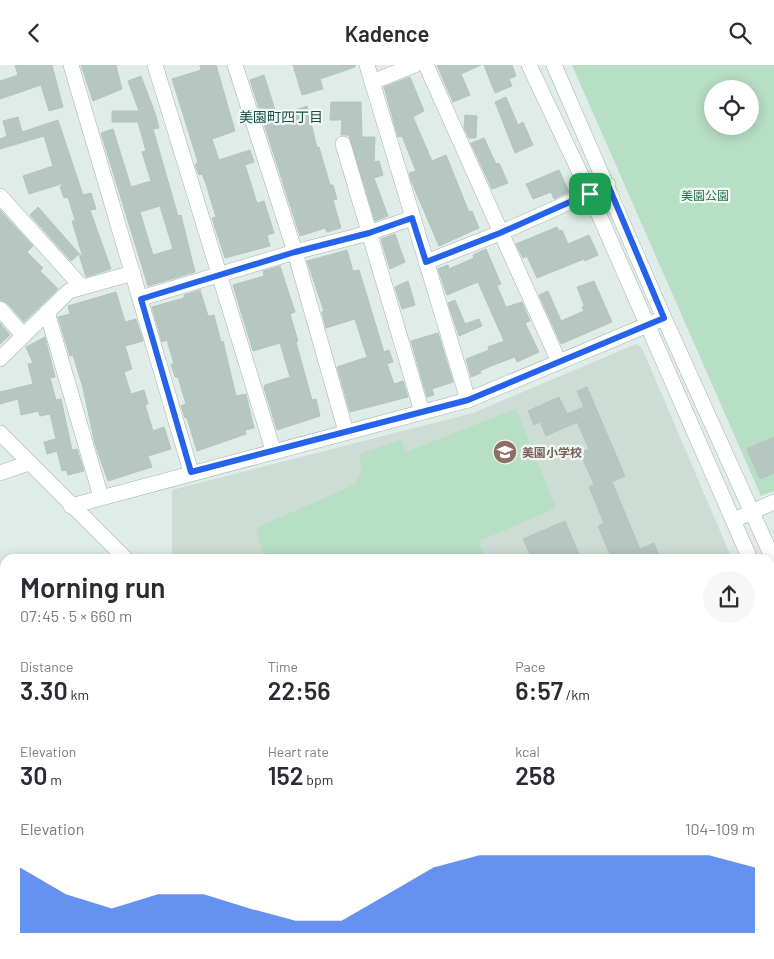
<!DOCTYPE html>
<meta charset="utf-8">
<style>
body{margin:0;font-family:Barlow,"Noto Sans JP",sans-serif;background:#f7f7f7;color:#2b2b33;height:100vh;display:flex;flex-direction:column;font-size:19px;white-space:nowrap}
*{box-sizing:border-box;margin:0}
p{font-size:16px;color:#7c7c81}
.icon{flex:none;width:28px;height:28px;fill:none;stroke:currentColor;stroke-width:2;stroke-linecap:round;stroke-linejoin:round}
.map{position:relative;flex:1;overflow:hidden}
.drawer{position:absolute;left:0px;top:489px;width:775px;height:406px;display:flex;flex-direction:column;background:#fff;border-radius:15px 15px 0 0;box-shadow:0 2px 12px #0003}
.drawer>*{flex:none}
.tools{position:absolute;left:704px;top:15px;display:grid;gap:10px}
.tools a{display:grid;place-items:center;width:55px;height:55px;border-radius:50%;background:#fff;box-shadow:0 2px 12px #0003;font-size:25px}
.pin{position:absolute;display:grid;place-items:center;width:42px;height:42px;color:#fff;margin:-21px;border-radius:10px;box-shadow:0 2px 8px #0006}
.round{display:grid;place-items:center;flex:none;width:52px;height:52px;border-radius:26px;background:#f7f7f7}
.summary{display:flex;align-items:center;justify-content:space-between;height:85px;padding:0 20px}
h1{font-size:28px;font-weight:600;line-height:38px}
.stats{display:grid;grid-template-columns:repeat(3,1fr);gap:8px;height:85px;padding:5px 20px}
.stats div{display:grid;align-content:center}
.stats b{font-size:25px;font-weight:600}
.stats small{font-size:14px;font-weight:400}
.stats p{font-size:14px}
.chart{height:140px;padding:10px 20px}
.chart p{display:flex;justify-content:space-between}
.chart svg{width:100%;height:90px;margin-top:5px;fill:#2563eb;opacity:.7}
header{display:flex;justify-content:space-between;align-items:center;height:65px;padding:0 20px;background:#fff;font-size:22px;font-weight:600}
.map>svg:first-child{display:block}
.built{fill:#cedcd6}
.green{fill:#b7dfc4;fill-rule:evenodd}
.building{fill:#b5c7c0;stroke:#b2c6bf;fill-rule:evenodd}
.lines{fill:none;stroke-linecap:round;stroke-linejoin:round}
.minor-casing{stroke:#a2b4af;stroke-width:16}
.tertiary-casing{stroke:#a2b4af;stroke-width:16}
.minor{stroke:#fff;stroke-width:15}
.tertiary{stroke:#fff;stroke-width:15}
.route-casing{stroke:#fff;stroke-width:10}
.route{stroke:#2563eb;stroke-width:6}
.labels{text-anchor:middle;dominant-baseline:central;stroke-width:4.5;stroke-linejoin:round;paint-order:stroke}
.park-label{font-size:12px;fill:#27764a;stroke:#f0f8f5}
.education-label{font-size:12px;font-weight:bold;fill:#785e54;stroke:#f0f8f5;text-anchor:start}
.neighbourhood-label{font-size:14px;fill:#1a5046;stroke:#f0f8f5}
</style>
<header><svg class="icon" aria-label="back" viewBox="0 0 24 24"><path d="M15 5l-7 7 7 7"/></svg>Kadence<svg class="icon" aria-label="search" viewBox="0 0 24 24"><circle cx="10" cy="10" r="6"/><path d="M15 15l6 6"/></svg></header>
<div class="map">
<svg width="774" height="894" viewBox="0 0 774 894">
<rect width="100%" height="100%" fill="#dfece7"/>
<!-- built -->
<path class="built" d="M636,279l6,4 90,211h-560v-69l301,-77z"/>
<!-- green -->
<g class="green">
<path d="M572,0h202v426l-13,5zM712,24h38v37h-38z"/>
<path d="M516,344l40,99 -77,33 7,18h-222l-8,-31 100,-44 5,-13 -1,-17 41,-14 5,12z"/>
</g>
<!-- building -->
<g class="building">
<path d="M15,0h37l11,42 -14,4 -8,-26 -41,14v-18l18,-6z"/>
<path d="M81,0h35l6,24 -29,12z"/>
<path d="M200,0h16l19,66 -23,8 7,21 31,-10 4,12 -9,3 12,38 7,-2 10,32 -7,2 3,11 -45,12 -13,-40 4,-1 -10,-33 -4,-10 -3,1 -4,-10 3,-3 -26,-83 29,-9z"/>
<path d="M293,0h62v2l-35,12 3,10 -21,6z"/>
<path d="M437,0h44l-20,9 9,21 -17,7z"/>
<path d="M484,0h28l4,11 -7,3 3,7 -17,7z"/>
<path d="M264,10l13,41 30,-10 10,42 2,-1 11,38h3l4,14 -4,1 8,28 -14,4 -2,-4 -25,8 -50,-156z"/>
<path d="M141,11l14,37 4,15 -6,1 25,87 3,-1 14,57 -47,14 -47,-153 12,-4 18,58 20,-6 -9,-29 4,-1 -8,-29h-26v-11h27l-11,-30zM160,141l13,43 -20,6 -13,-43z"/>
<path d="M410,12l14,34 -11,6 19,44 14,-6 23,57 3,-1 7,17 -40,18 -27,-63 -3,-10 7,-2 -14,-35 -4,1 -14,-50z"/>
<path d="M506,32l12,28 5,-3 10,23 -18,8 -20,-51z"/>
<path d="M331,37h30l1,35h13l-1,25 5,-1 4,14 -9,3 14,38 -13,5 -26,-86h-8l1,-15h-12z"/>
<path d="M465,50l12,1 -1,22h-7l-5,-10z"/>
<path d="M18,52l4,15 36,-12 25,75 8,-2 5,16 -6,1 21,59 -25,8 -7,-23 -8,7 -41,-46 8,-8 45,51 -11,-37 3,-1 -7,-23 -4,1 -4,-11 4,-4 -35,11 -6,-18 30,-10 -9,-30 -44,13v-10l7,-3 -4,-15z"/>
<path d="M484,73l12,26 3,-1 9,20 -16,6 -21,-46z"/>
<path d="M559,105l10,22 -15,7 -3,-7 -18,7 -7,-15z"/>
<path d="M0,145l33,36 -6,6 16,16 -3,3 18,18 -34,33 -17,-19 -7,-3z"/>
<path d="M557,162l2,4 3,-1 6,14 21,-9 9,20 -13,6 -1,-2 -47,19 -10,-22 -4,2 -7,-14z"/>
<path d="M395,169l10,28 -15,7 -9,-30z"/>
<path d="M486,184l15,35 -4,2 9,21 16,-5 8,19 -5,2 14,29 -22,10 -2,-5 -24,9 -11,5 1,2 -10,4 -5,-18 23,-9 -1,-3 16,-6 -26,-59 -31,13 -9,-26 10,-4 1,4 25,-11 -1,-3z"/>
<path d="M347,185l6,21 6,-1 25,82 5,-2 4,12 -6,2 7,20 9,-3 5,16 -58,15 -13,-45 30,-10 -12,-38 -29,9 -4,-16 2,-1 -17,-50z"/>
<path d="M280,201l15,46 -5,2 8,27 -2,1 16,58 4,-1 4,17 -43,14 -13,-42 1,-3 25,-8 -10,-34 -27,8 -20,-66 31,-9 -1,-5z"/>
<path d="M408,216l7,24 -13,4 -7,-22z"/>
<path d="M594,216l18,41 -51,22 -22,-49 9,-4 13,30 23,-10 -2,-4 2,-2 -7,-18z"/>
<path d="M200,225l8,26 6,-1 7,27 2,-1 13,55 10,-2 8,34 -9,2 1,4 -49,17 -10,-33h-2l-4,-12 5,-2 -8,-27h-3l-4,-13h3l-7,-24 -5,2 -10,-35 32,-9v-3z"/>
<path d="M116,227l9,30 11,-3 7,22 -18,5 7,23 -8,3 7,22 13,-4 4,14 -3,1 8,26 11,-4 7,22 -23,7 4,11 -44,14 -13,-37 -12,-56 -10,-33 -3,1 -12,-39 12,-3 -2,-8z"/>
<path d="M455,235l10,24 14,-5 3,7 -23,10 -11,-33z"/>
<path d="M0,258l10,12 -10,9z"/>
<path d="M438,268l15,49 -21,7 2,6 -7,2 -16,-56z"/>
<path d="M45,272l10,40 -5,1 6,22 5,-1 11,51 5,-1 7,22 -16,4 -2,-5 -4,1 -5,-20 -10,3 -3,-12 12,-3 -6,-25 -10,2 -2,-5 -17,4 -3,-16 -18,5v-12l33,-8 -5,-20 5,-1 -7,-16z"/>
<path d="M587,322l38,89 -13,6 28,67 14,-6 6,16h-48l-14,-33 6,-3 -15,-36 5,-3 -14,-31 9,-4 -12,-27 -31,14 -6,-14 -6,3 -6,-14 31,-14 8,17 17,-7 -7,-16z"/>
<path d="M774,372v36l-14,6 -13,-30z"/>
<path d="M565,456l16,38h-49l-9,-20z"/>
</g>
<g class="lines">
<!-- minor casing -->
<g class="minor-casing">
<g id="minor">
<path d="M71,0l120,407"/>
<path d="M155,0l118,385"/>
<path d="M235,0l60,187 51,180"/>
<path d="M367,0l101,335"/>
<path d="M426,0l133,297"/>
<path d="M372,17l43,-17"/>
<path d="M343,79l79,268"/>
<path d="M0,131l81,90"/>
<path d="M426,197l74,-29 108,-48"/>
<path d="M141,233l154,-46 74,-19 43,-15"/>
<path d="M0,244l23,26"/>
<path d="M47,247l54,185"/>
<path d="M0,294l69,-68 64,-18"/>
<path d="M0,408l29,-10"/>
<path d="M71,441l397,-106 196,-82"/>
<path d="M734,455l40,-18"/>
<path d="M0,668l5,4"/>
<path d="M770,822l4,10"/>
<path d="M125,890l3,4"/>
<path d="M247,890l6,4"/>
<path d="M226,894l4,-4"/>
<path d="M325,894l1,-4"/>
<path d="M419,894l1,-4"/>
<path d="M508,894l4,-4"/>
</g>
</g>
<!-- tertiary casing -->
<g class="tertiary-casing">
<g id="tertiary">
<path d="M529,0l61,129 160,365"/>
<path d="M554,0l110,253 110,243"/>
<path d="M0,368l126,126"/>
<path d="M770,541l4,9"/>
<path d="M770,858l4,3"/>
</g>
</g>
<!-- minor -->
<use href="#minor" class="minor"/>
<!-- tertiary -->
<use href="#tertiary" class="tertiary"/>
</g>
<g class="lines">
<!-- route casing -->
<g class="route-casing">
<path id="route" d="M608,120l56,133 -196,82 -277,72 -50,-173 154,-47 74,-19 43,-15 14,44 74,-29z"/>
</g>
<!-- route -->
<use href="#route" class="route"/>
</g>
<!-- icons -->
<defs>
<g id="school-disc" transform="scale(1.25)"><circle r="9.5" fill="#8d6e63" stroke="#f0f8f5"/><path d="M0-5L7-2L0 1L-7-2ZM-4 1L0 2.5L4 1V4Q0 6-4 4Z" fill="#fff"/></g>
</defs>
<g fill-rule="evenodd">
<use href="#school-disc" x="505" y="387"/>
</g>
<g class="labels">
<!-- park labels -->
<g class="park-label">
<text x="705" y="130">美園公園</text>
</g>
<!-- education labels -->
<g class="education-label">
<text x="522" y="387">美園小学校</text>
</g>
<!-- neighbourhood labels -->
<g class="neighbourhood-label">
<text x="281" y="51">美園町四丁目</text>
</g>
</g>
</svg>
<div class="tools">
<a><svg class="icon" aria-label="locate" viewBox="0 0 24 24"><circle cx="12" cy="12" r="6"/><path d="M12 2v4M12 18v4M2 12h4M18 12h4"/></svg></a>
</div>
<div class="pin" style="left:590px;top:129px;background:#1e9e55"><svg class="icon" aria-label="arrive" viewBox="0 0 24 24"><path d="M6 21V4h12l-3 4 3 4H6"/></svg></div>
<section class="drawer">
<div class="summary"><div><h1>Morning run</h1><p>07:45 · 5 × 660 m</p></div><a class="round"><svg class="icon" aria-label="share" viewBox="0 0 24 24"><path d="M12 15V3M7 8l5-5 5 5M5 13v7h14v-7"/></svg></a></div>
<div class="stats">
<div><p>Distance</p><b>3.30<small> km</small></b></div>
<div><p>Time</p><b>22:56</b></div>
<div><p>Pace</p><b>6:57<small> /km</small></b></div>
</div>
<div class="stats">
<div><p>Elevation</p><b>30<small> m</small></b></div>
<div><p>Heart rate</p><b>152<small> bpm</small></b></div>
<div><p>kcal</p><b>258</b></div>
</div>
<div class="chart"><p><span>Elevation</span>104–109 m</p>
<svg viewBox="0 0 160 44" preserveAspectRatio="none"><path d="M0 44V12L10 25L20 32L30 25L40 25L50 32L60 38L70 38L80 25L90 12L100 6L110 6L120 6L130 6L140 6L150 6L160 12V44z"/></svg>
</div>
</section>
</div>
